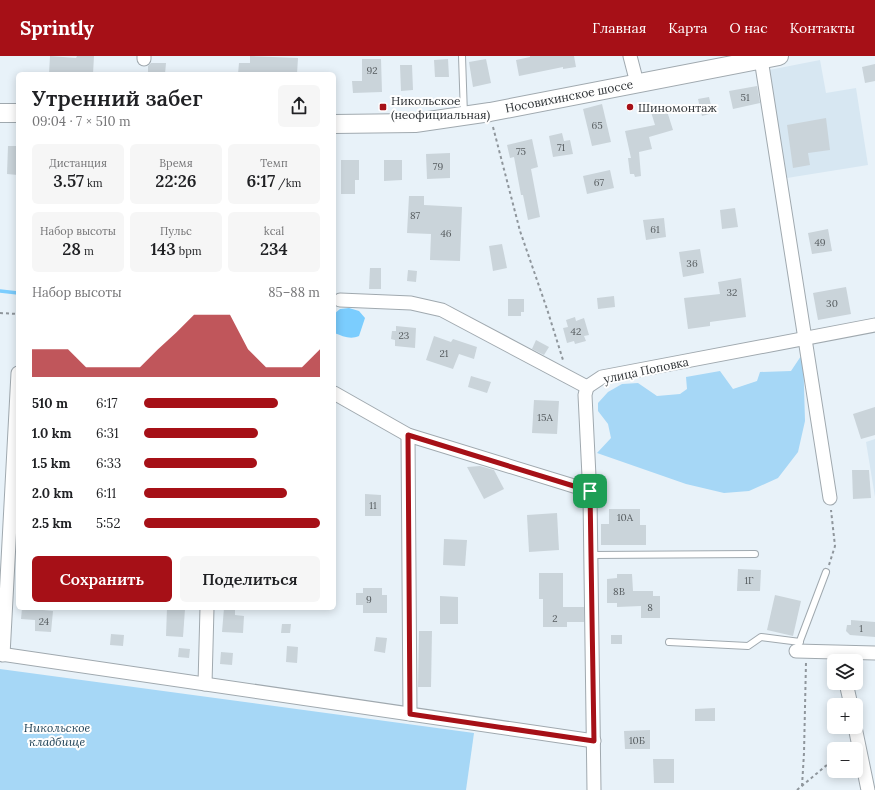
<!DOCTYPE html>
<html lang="ru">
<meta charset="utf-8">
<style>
body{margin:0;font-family:Lora,serif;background:#f6f6f6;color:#202124;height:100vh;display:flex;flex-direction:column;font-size:15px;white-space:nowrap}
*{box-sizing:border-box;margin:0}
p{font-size:13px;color:#757577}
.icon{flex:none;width:22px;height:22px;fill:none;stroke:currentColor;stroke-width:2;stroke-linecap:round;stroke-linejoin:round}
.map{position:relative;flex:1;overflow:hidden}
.drawer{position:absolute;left:16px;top:16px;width:320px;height:538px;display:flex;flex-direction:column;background:#fff;border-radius:6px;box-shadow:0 2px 10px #0003}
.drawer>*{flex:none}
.fabs{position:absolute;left:827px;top:598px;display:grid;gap:8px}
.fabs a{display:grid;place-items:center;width:36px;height:36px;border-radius:6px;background:#fff;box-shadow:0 2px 10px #0003;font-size:20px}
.pin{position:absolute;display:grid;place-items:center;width:34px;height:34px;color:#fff;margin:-17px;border-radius:8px;box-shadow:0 2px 6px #0006}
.round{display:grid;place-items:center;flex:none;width:42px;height:42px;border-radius:6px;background:#f6f6f6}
.overview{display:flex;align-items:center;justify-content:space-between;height:68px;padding:0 16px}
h1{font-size:22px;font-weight:600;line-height:30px}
.stats{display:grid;grid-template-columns:repeat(3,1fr);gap:6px;height:68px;padding:4px 16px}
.stats div{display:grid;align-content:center;border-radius:6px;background:#f6f6f6;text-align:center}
.stats b{font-size:17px;font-weight:600}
.stats small{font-size:11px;font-weight:400}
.stats p{font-size:11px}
.chart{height:112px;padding:8px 16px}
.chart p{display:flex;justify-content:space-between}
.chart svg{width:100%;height:72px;margin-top:4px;fill:#a61017;opacity:.7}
.primary-button{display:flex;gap:8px;margin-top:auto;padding:8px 16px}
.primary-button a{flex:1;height:46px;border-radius:6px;background:#a61017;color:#fff;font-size:16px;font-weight:600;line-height:46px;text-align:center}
.primary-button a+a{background:#f6f6f6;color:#202124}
ul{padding:0 16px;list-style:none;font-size:13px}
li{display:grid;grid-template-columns:64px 48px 1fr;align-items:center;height:30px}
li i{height:10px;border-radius:5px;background:#a61017}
header{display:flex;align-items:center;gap:24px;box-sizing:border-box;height:56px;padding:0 20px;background:#a61017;color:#fff}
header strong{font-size:19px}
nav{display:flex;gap:22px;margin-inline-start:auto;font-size:14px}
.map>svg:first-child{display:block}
.built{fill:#d7e7f2}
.green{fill:#a6d7f6}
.water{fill:#7bcdfe}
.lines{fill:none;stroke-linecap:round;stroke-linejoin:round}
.stream{stroke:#7bcdfe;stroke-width:3.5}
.building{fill:#cad4da}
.service-casing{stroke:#a0a9af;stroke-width:8}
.minor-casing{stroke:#a0a9af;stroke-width:15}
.secondary-casing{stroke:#a0a9af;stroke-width:20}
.path{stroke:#8f969c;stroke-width:2;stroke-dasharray:3 3;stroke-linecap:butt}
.service{stroke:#fff;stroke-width:6}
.minor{stroke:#fff;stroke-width:13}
.secondary{stroke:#fff;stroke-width:18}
.route-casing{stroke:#fff;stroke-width:8}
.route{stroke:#a61017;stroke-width:5}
.poi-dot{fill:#a61017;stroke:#fefefe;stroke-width:1.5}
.labels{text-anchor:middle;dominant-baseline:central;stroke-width:4;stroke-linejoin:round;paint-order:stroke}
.number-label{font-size:10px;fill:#575d60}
.street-label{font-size:12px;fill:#313538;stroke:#fefefe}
.poi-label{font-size:12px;fill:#313538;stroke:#fefefe;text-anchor:start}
.park-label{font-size:12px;font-style:italic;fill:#1d4055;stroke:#fefefe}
</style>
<header>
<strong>Sprintly</strong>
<nav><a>Главная</a><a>Карта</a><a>О нас</a><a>Контакты</a></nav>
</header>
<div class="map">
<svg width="875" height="734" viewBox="0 0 875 734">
<rect width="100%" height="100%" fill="#e8f2f9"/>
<!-- built -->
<g class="built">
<path d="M820,4l6,33 30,-5 12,77 -81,13 -18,-108z"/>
<path d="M875,383v58l-9,-55z"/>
</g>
<!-- green -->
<g class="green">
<path d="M803,297l2,68 -7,31 -20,26 -29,13 -25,2 -38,-9 -89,-31 14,-15 -3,-14 -10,-13v-8l10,-11 14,-8 16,-1 19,13 23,-2 7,-5 -1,-12 34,-6 13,18 24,-8 3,-9 31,-1z"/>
<path d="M0,613l474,64 -8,57h-466z"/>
</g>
<!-- water -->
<path class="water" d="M349,252l10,3 6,7 -6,18c-9,4 -16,0 -25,-3v-19l6,-5z"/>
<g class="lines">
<!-- stream -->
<path class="stream" d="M0,235l18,2"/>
</g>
<!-- building -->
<g class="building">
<path d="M50,0l26,2 1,-2h17l-1,18h-44z"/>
<path d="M250,0l48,2 -1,16h-59l1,-11h11z"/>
<path d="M530,0h44l2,11 -13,2v-2l-44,9 -3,-16 14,-3z"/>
<path d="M362,3h19l1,33 -29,1 -1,-12h10z"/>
<path d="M448,3l1,18h-14l-1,-17z"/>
<path d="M486,3l5,24 -18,4 -4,-25z"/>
<path d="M151,7h15l-1,11h-17v-8z"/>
<path d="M875,8v17l-10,2 -3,-16z"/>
<path d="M400,9h12l1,25 -12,1z"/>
<path d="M757,30l3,17 -27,6 -4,-18z"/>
<path d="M709,41l4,16 -11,3 -4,-17z"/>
<path d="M602,48l9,38 -19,4 -9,-37z"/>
<path d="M666,52l7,22 -24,7 3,12 -13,3 2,24 -6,1 -1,-3h-4l-2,-16h3l-6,-27 30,-6 -4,-13z"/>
<path d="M826,62l4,32 -22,3 2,12 -17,3 -6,-43z"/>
<path d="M562,77l2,8 6,-1 3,14 -20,3 -4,-21z"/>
<path d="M532,83l6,28 -7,2 9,48 -12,3 -5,-25h-2l-7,-38 -4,1 -3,-13z"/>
<path d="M8,90h10v29l-11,-1z"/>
<path d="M450,97v25l-23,1 -1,-25z"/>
<path d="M341,104h18v20h-4v14h-14z"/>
<path d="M384,104h18v20l-18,1z"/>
<path d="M610,114l4,18 -27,6 -4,-18z"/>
<path d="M409,140h15v9l38,2 -2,54 -30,-1 1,-26 -24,-1z"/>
<path d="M735,152l3,19 -16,2 -2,-19z"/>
<path d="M664,162l2,19 -20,3 -3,-20z"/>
<path d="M828,173l4,22 -20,3 -4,-21z"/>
<path d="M502,188l5,24 -14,3 -4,-25z"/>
<path d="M700,193l4,24 -21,4 -4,-25z"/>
<path d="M370,212h11v21h-12z"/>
<path d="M408,214l9,1 -1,11 -9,-1z"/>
<path d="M741,222l5,39 -36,5v4l-22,3 -4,-31 36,-4 -2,-12z"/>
<path d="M846,231l5,27 -33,6 -5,-27z"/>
<path d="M614,240l1,11 -17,2 -1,-11z"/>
<path d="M508,243h16v13h-3v4h-13z"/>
<path d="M575,261l1,4 8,-3 5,17 -5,1 2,5 -11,3 -1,-3 -7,2 -4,-15 5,-1 -2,-7z"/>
<path d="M396,270l20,2 -1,20 -20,-2v-6l-4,-1 1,-8h4z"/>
<path d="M434,280l17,6 2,-3 24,8 -3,12 -15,-5 -6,15 -27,-9z"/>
<path d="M536,284l13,7 -5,8 -12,-6z"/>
<path d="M471,320l20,6 -4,11 -19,-6z"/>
<path d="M534,344l25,1 -2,33 -25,-1z"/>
<path d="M875,351v28l-14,4 -8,-25z"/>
<path d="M480,410l14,4 10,19 -20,10 -17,-32z"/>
<path d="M852,414h17l2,28 -18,1z"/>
<path d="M365,438l16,1v21h-16z"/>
<path d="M609,453h31v16h6v20h-45v-21h8z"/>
<path d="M557,457l2,37 -30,2 -2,-37z"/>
<path d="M444,483l23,1 -2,26 -22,-1z"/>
<path d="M738,513l23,1 -1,21h-23z"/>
<path d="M539,517h24v34h21v15h-17v5h-24v-28h-4z"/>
<path d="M617,518h15l1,17h20v5h7v22h-19v-12l-24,1v-4h-10v-24l10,-1z"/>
<path d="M363,532h19v7h5v18h-24v-8h-7v-12h7z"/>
<path d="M775,539l26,6 -8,35 -26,-6z"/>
<path d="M440,540l18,1v27h-18z"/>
<path d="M22,552l31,3 -2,21 -16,-1v-11l-14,-1z"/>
<path d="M167,552l18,1 -2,28 -17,-1z"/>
<path d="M224,552h11v7l9,1 -1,17 -21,-1z"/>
<path d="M851,564l24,2v15l-25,-2 -4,-4 1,-6h4z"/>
<path d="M282,568h9l-1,9h-9z"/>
<path d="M419,575h13l-1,56h-13z"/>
<path d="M111,578l13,1 -1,11 -13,-1z"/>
<rect x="611" y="579" width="11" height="9"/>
<path d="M376,581l11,1 -2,15 -11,-2z"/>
<path d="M287,590l11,1 -1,16 -11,-1z"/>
<path d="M179,592l11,1 -1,9 -11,-1z"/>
<path d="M221,596l12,1 -1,12 -12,-1z"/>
<path d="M715,652v13h-20v-12z"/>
<path d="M650,674v19h-25l-1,-18z"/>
<path d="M653,703h21v24h-20z"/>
</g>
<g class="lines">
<!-- service casing -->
<g class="service-casing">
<g id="service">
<path d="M462,0l2,59"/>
<path d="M591,499l164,-1"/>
<path d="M669,586l79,4 13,-9 39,5"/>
<path d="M798,590l28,-74"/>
</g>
</g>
<!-- minor casing -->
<g class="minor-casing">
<g id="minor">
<path d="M630,0l7,27"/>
<path d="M144,3v-3"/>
<path d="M761,3l69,439"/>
<path d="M340,244l71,3 31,7 145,77"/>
<path d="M587,331l-2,8 5,102 4,293"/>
<path d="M587,331l15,-10 273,-52"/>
<path d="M334,337l74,42 182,56"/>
<path d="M408,379l2,279"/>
<path d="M796,595l79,2"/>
<path d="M0,598l594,87"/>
<path d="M3,599l15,-282"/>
<path d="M846,627l5,22"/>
<path d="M205,628l2,-76"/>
<path d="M855,671l13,63"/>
</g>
</g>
<!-- secondary casing -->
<g class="secondary-casing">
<g id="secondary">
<path d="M0,57h18"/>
<path d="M334,68l81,-1 75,-11 289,-56"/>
</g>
</g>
<!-- path -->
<g class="path">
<path d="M493,71l27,104 27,78 16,51"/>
<path d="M0,257l18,1"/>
<path d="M829,509l6,-19 -4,-36"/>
<path d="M802,730l2,-33 2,-91"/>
<path d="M797,734l37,-31"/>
</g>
<!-- service -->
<use href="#service" class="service"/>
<!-- minor -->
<use href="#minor" class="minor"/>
<!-- secondary -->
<use href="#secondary" class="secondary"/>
</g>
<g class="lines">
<!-- route casing -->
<g class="route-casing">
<path id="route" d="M408,379l182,56 4,250 -184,-27z"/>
</g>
<!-- route -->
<use href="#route" class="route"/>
</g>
<!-- markers -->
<g class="poi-dot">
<rect x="379" y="47" width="8" height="8" rx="2"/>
<circle cx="630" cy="51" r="4"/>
</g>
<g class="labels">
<!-- number labels -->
<g class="number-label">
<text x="372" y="14">92</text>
<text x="745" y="41">51</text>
<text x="597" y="69">65</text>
<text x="561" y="91">71</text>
<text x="521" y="95">75</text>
<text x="438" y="110">79</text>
<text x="599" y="126">67</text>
<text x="415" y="159">87</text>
<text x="655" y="173">61</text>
<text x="446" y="177">46</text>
<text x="820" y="186">49</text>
<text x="692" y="207">36</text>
<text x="732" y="236">32</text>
<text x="832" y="247">30</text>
<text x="576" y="275">42</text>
<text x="404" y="279">23</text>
<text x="444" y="297">21</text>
<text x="545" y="361">15А</text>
<text x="373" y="449">11</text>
<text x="625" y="461">10А</text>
<text x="749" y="524">1Г</text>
<text x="619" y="535">8В</text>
<text x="369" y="543">9</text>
<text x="650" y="551">8</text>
<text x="555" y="562">2</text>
<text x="44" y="565">24</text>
<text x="861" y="572">1</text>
<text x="637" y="684">10Б</text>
</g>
<!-- street labels -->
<g class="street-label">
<text transform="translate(569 40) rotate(-11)">Носовихинское шоссе</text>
<text transform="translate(646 314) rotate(-12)">улица Поповка</text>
</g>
<!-- poi labels -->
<g class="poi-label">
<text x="391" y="44">Никольское<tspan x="391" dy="14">(неофициальная)</tspan></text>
<text x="638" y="51">Шиномонтаж</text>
</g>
<!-- park labels -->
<g class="park-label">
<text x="57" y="671">Никольское<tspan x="57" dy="14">кладбище</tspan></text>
</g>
</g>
</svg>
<div class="fabs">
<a><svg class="icon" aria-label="layers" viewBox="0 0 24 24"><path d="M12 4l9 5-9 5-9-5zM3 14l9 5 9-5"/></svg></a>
<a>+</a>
<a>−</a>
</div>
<div class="pin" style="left:590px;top:435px;background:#1e9e55"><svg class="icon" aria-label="arrive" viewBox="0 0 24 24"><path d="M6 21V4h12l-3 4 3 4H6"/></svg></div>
<section class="drawer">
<div class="overview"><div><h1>Утренний забег</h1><p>09:04 · 7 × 510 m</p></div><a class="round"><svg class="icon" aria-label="share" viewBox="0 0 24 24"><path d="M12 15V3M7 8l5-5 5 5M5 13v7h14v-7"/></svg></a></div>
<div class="stats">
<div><p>Дистанция</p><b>3.57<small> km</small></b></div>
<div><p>Время</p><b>22:26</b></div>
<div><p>Темп</p><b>6:17<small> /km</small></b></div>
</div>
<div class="stats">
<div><p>Набор высоты</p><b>28<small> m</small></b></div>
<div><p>Пульс</p><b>143<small> bpm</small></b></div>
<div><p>kcal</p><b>234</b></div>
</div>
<div class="chart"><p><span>Набор высоты</span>85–88 m</p>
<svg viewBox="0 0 160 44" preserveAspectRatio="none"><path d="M0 44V27L10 27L20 27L30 38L40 38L50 38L60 38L70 27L80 17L90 6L100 6L110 6L120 27L130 38L140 38L150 38L160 27V44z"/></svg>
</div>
<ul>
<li><b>510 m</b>6:17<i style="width:76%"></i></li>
<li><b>1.0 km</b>6:31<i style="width:65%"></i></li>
<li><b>1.5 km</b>6:33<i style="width:64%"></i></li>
<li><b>2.0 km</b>6:11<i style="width:81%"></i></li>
<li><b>2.5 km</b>5:52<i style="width:100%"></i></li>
</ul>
<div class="primary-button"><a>Сохранить</a><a>Поделиться</a></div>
</section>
</div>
